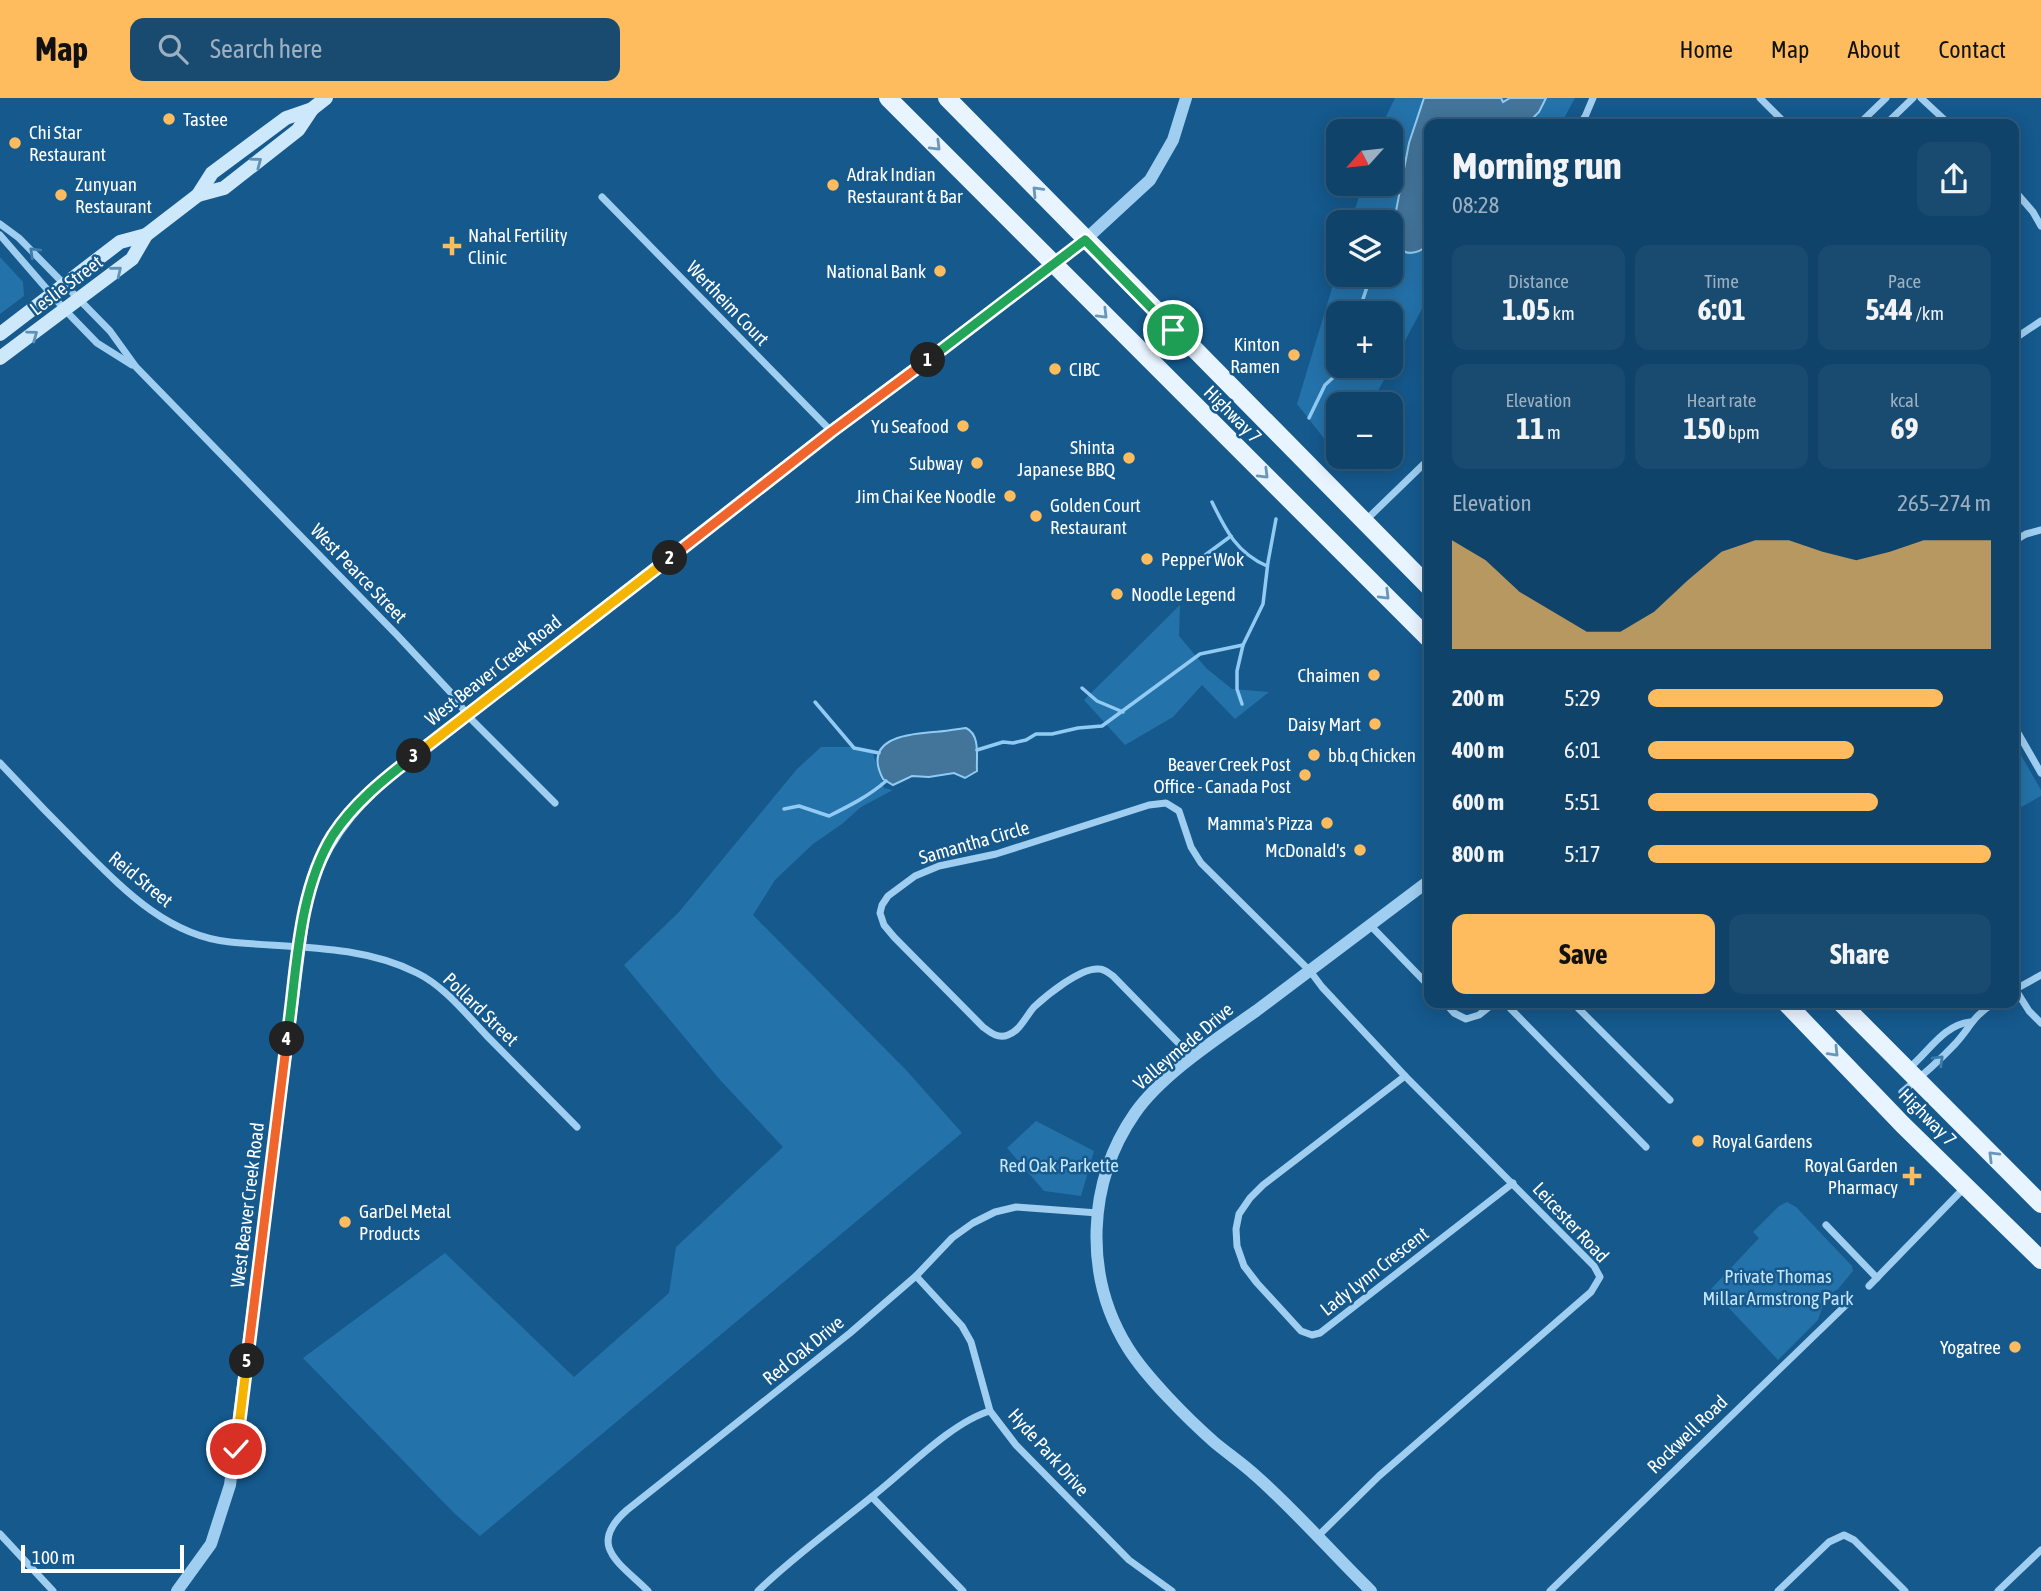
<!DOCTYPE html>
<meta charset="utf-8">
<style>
body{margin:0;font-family:"Asap Condensed",sans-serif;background:#194a70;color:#f1f3f6;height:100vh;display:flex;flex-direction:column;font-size:26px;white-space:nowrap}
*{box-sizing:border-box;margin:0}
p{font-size:23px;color:#9cb0c1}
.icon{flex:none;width:38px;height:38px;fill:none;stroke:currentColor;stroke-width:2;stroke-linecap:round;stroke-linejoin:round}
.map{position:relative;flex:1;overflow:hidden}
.sheet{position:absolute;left:1424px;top:21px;width:595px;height:889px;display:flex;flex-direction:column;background:#10436a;border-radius:14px;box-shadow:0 4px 18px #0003,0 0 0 2px #305c7e}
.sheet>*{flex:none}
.needle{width:46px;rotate:243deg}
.buttons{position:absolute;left:1326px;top:21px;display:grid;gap:14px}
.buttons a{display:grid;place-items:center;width:77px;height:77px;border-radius:14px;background:#10436a;box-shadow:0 4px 18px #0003,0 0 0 2px #305c7e;font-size:35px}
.scale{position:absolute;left:21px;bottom:18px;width:163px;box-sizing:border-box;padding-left:7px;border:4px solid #fff;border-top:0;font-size:19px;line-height:24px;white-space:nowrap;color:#fff;-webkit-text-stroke:5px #15598d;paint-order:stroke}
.pin{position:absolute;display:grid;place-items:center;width:60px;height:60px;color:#fff;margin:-30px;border:4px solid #fff;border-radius:50%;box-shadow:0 2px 7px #0007}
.km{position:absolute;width:35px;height:35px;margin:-18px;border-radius:50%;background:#222;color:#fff;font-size:19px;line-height:35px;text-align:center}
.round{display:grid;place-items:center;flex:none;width:74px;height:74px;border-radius:14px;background:#194a70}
.headline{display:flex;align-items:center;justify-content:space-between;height:119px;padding:0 28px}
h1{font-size:38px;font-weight:700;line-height:52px}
.figures{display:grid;grid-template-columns:repeat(3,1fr);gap:10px;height:119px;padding:7px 28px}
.figures div{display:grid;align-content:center;border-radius:14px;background:#194a70;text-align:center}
.figures b{font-size:30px;font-weight:700}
.figures small{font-size:19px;font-weight:400}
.figures p{font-size:19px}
.chart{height:196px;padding:14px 28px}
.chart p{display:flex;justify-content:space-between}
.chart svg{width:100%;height:126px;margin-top:7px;fill:#ffbc5e;opacity:.7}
.action{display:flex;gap:14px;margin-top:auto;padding:14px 28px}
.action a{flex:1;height:80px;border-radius:14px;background:#ffbc5e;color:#111;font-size:28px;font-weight:700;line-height:80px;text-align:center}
.action a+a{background:#194a70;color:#f1f3f6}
ul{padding:0 28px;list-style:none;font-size:23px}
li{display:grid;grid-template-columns:112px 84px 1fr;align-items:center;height:52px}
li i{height:18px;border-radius:9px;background:#ffbc5e}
header{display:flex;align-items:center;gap:42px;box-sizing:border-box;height:98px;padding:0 35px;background:#ffbc5e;color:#111}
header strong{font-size:33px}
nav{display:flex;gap:38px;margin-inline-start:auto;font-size:24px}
.search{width:490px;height:63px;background:#194a70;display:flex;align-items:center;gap:18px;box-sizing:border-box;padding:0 24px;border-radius:14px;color:#9cb0c1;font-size:26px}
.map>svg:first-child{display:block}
.green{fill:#2472aa;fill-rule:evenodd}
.water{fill:#43749a;stroke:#91cbf3;stroke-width:2}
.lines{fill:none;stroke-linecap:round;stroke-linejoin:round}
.stream{stroke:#91cbf3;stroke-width:3.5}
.minor{stroke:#9fcef0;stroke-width:7}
.tertiary{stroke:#9fcef0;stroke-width:12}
.secondary{stroke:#cde7fb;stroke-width:14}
.primary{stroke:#e8f4ff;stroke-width:18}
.oneway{stroke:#6997bb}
.oneway2{stroke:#5f92b9}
.oneway3{stroke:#3e7cab}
.split-1-casing{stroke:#fff;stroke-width:14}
.split-2-casing{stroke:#fff;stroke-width:14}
.split-3-casing{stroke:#fff;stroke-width:14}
.split-4-casing{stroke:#fff;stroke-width:14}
.split-5-casing{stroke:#fff;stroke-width:14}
.split-6-casing{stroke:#fff;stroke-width:14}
.split-1{stroke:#22a559;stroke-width:9}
.split-2{stroke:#f0652b;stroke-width:9}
.split-3{stroke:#f5b400;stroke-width:9}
.split-4{stroke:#22a559;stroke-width:9}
.split-5{stroke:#f0652b;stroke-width:9}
.split-6{stroke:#f5b400;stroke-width:9}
.poi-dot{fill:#ffbc5e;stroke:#15598d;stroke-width:2.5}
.labels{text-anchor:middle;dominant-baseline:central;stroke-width:5;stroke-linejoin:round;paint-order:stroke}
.poi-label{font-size:19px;fill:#fff;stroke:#15598d;text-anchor:end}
.street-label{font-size:19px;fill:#fff;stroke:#15598d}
.park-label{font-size:19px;fill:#c6e5fb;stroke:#15598d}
</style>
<header>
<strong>Map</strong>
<div class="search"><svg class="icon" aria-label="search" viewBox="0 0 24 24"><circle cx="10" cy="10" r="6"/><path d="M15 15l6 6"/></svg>Search here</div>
<nav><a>Home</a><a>Map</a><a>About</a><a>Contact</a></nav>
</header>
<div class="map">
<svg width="2041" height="1493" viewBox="0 0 2041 1493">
<rect width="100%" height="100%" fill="#15598d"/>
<!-- green -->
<g class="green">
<path d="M1395,0h180l-14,26h-131v170l-59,110h-32v53h4l-2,3 -44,-56 42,-139v10h52v-53h-40l12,-38h28v-53h-12zM1339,215h52v53h-52z"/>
<path d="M0,159l23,25 1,14 -24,18z"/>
<path d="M1180,507l-1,31 27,32 26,21 37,3 -34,27 -33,-34 -29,32 -48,28 -41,-45z"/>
<path d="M2014,645l27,47v6l-27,15z"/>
<path d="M821,649h33l18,3 12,38 9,2 -32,17 -19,17 -29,20 -38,36 -22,35 154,156 55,62 -482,403 -26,-23 -151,-155 142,-105 129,124 95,-84 7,-46 107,-100 -62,-66 -97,-116 55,-53 118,-143z"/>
<path d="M1036,1023l58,30 -13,45 -37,-5 -37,-43z"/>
<path d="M1787,1104l9,5 56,59 1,5 -15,18 -12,7 -8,24 -40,40 -67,-71 48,-51 -6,-6 26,-26z"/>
</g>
<!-- water -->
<g class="water">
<path d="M1424,0h77l2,4 7,-4h36l-7,14 -12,12h-97v120c-10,8 -22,14 -31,3l-3,-36 13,-68z"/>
<path d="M966,630c15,7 10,30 11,43l-12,7 -11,-5 -25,4 -17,-1 -19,9 -10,-6c-21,-40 23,-45 50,-47 11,0 22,-3 33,-4z"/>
</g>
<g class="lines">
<!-- stream -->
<g class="stream">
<path d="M1391,149h8"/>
<path d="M1355,215l5,-5 11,-33"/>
<path d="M1309,320l16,-33 12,-11 4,-8"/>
<path d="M1212,404c14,29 25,51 55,64"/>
<path d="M1193,466l38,-28"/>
<path d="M1082,590l15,13 26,11"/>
<path d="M815,604l39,46 25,5"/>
<path d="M1242,606l-5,-15v-18l6,-26 20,-41 5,-42 8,-43"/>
<path d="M977,652l26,-8 10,1 13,-3 10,-6h16l26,-6 24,-2 98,-72 43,-9"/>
<path d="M784,711l15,-3 30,10c20,-10 40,-20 57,-35"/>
</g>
<!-- minor -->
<g class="minor">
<path d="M1760,0l26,26"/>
<path d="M1921,0l28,26"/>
<path d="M1584,20l11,6"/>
<path d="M1582,26l11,-26"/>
<path d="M1859,26l27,-26"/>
<path d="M1886,26l27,-26"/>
<path d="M2014,92l19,22 8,14"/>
<path d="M602,99l229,234"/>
<path d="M0,126l19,14 91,93 26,36 261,268 57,61 13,19 88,88"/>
<path d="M0,137l65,75 32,33 35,22"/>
<path d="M2014,241l27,-18"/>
<path d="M1365,423l65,-63"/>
<path d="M2014,443l12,-7 15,-4"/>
<path d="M2014,628l27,47"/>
<path d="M0,665c28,30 56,59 85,88 40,40 84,85 145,91 61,6 130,2 187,31 27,13 49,41 70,63 30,30 60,61 90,91"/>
<path d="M1370,827l60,62"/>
<path d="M2014,889l15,24 12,12"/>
<path d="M2014,892l27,-15"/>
<path d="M1445,905l9,10 12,6 13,-4 15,-12"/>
<path d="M1505,905l141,144"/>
<path d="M1573,905l97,97"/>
<path d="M1193,960l-80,-82c-5,-3 -8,-7 -14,-7 -18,-2 -52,26 -65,38 -8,9 -14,24 -26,28 -10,4 -17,-2 -25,-8l-89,-90 -10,-12 -4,-12 2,-8 6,-9 27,-20 24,-10 57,-12 153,-49 17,-2 13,8 12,36 10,16 109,108 12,16 83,89 189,190 6,11 -9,15 -212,184 -62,61"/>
<path d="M1908,971c20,-16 35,-44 62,-47"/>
<path d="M1405,978l-142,109 -13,13 -11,16 -3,15 1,17 7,20 13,17 44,48 11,4 8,-2 193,-150"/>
<path d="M1902,994c19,-15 37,-31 54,-49 15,-17 17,-27 38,-40"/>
<path d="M1826,1127l51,53"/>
<path d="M916,1178l46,50 9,16 19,69 26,34 113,115 43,31"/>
<path d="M1869,1188l97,-100"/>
<path d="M872,1399l91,94"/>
<path d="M0,1436l53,57"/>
<path d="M648,1493c-28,-28 -62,-45 -21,-81l223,-177 66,-57 36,-38 21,-15 22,-11 21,-5 82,6"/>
<path d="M758,1493c36,-35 77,-64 116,-96 32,-25 78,-73 116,-84"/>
<path d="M1550,1493l298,-288"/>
<path d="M1778,1493l51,-49 15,-7 10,5 51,51"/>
<path d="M1998,1493l43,-41"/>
</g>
<!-- tertiary -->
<g class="tertiary">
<path d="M177,1493l34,-47 19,-59 74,-571c3,-10 4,-22 8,-32 18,-52 52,-86 94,-120l425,-331 223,-166 31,-25 65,-60 23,-40 13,-42"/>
<path d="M1371,1493c-39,-38 -75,-80 -116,-116 -13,-12 -28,-22 -41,-33 -26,-23 -68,-65 -86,-94 -45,-72 -41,-166 7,-235 26,-38 83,-75 121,-102 58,-43 116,-87 174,-131"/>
</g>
<!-- secondary -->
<g class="secondary">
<path d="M198,97l26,-7 74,-58 14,-21"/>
<path d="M0,236l120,-92 26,-7"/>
<path d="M0,260l132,-99 14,-24 52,-40 14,-22 74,-55 26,-9 14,-11"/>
</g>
<!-- primary -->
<g class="primary">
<path d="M888,0l542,542"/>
<path d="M947,0l483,490"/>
<path d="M1786,905l117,122 138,135"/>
<path d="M1841,905l200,201"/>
</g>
</g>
<!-- one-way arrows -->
<defs><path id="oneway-chevron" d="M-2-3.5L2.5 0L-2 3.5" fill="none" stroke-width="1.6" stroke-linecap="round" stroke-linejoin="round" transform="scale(1.75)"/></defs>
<g class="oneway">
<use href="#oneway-chevron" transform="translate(936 48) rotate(45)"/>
<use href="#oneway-chevron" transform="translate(1037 93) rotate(-134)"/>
<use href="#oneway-chevron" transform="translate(1103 216) rotate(45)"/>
<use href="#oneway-chevron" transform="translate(1264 376) rotate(45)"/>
<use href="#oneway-chevron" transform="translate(1385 497) rotate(45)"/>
<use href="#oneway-chevron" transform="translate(1834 954) rotate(46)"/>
<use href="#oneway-chevron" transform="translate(1993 1058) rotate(-135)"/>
</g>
<g class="oneway2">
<use href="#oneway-chevron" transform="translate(257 64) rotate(-37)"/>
<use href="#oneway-chevron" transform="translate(117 173) rotate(-39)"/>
<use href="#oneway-chevron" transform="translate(33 237) rotate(-36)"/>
</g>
<g class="oneway3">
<use href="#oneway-chevron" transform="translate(34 154) rotate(-136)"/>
<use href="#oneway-chevron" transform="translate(1939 962) rotate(-44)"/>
</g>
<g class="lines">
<!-- split-1 casing -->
<g class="split-1-casing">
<path id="split-1" d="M928,262l157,-120 88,90"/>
</g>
<!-- split-2 casing -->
<g class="split-2-casing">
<path id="split-2" d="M670,460l161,-126 97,-72"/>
</g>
<!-- split-3 casing -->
<g class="split-3-casing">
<path id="split-3" d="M414,658l256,-198"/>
</g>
<!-- split-4 casing -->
<g class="split-4-casing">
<path id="split-4" d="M287,941c10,-66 10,-146 46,-204 21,-32 51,-56 81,-79"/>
</g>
<!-- split-5 casing -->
<g class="split-5-casing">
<path id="split-5" d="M247,1263l40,-322"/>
</g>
<!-- split-6 casing -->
<g class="split-6-casing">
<path id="split-6" d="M236,1351l11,-88"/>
</g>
<!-- split-1 -->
<use href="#split-1" class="split-1"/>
<!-- split-2 -->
<use href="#split-2" class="split-2"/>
<!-- split-3 -->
<use href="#split-3" class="split-3"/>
<!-- split-4 -->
<use href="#split-4" class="split-4"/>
<!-- split-5 -->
<use href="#split-5" class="split-5"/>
<!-- split-6 -->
<use href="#split-6" class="split-6"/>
</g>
<!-- markers -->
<g class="poi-dot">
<circle cx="169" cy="21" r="7"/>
<circle cx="15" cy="45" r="7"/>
<circle cx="833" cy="87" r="7"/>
<circle cx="61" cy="97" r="7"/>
<path d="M448.5 137.5h7v7h7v7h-7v7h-7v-7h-7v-7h7z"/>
<circle cx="940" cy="173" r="7"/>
<circle cx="1294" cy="257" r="7"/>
<circle cx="1055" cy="271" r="7"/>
<circle cx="963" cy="328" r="7"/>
<circle cx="1129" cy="360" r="7"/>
<circle cx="977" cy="365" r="7"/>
<circle cx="1010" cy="398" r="7"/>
<circle cx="1036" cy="418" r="7"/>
<circle cx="1147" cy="461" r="7"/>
<circle cx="1117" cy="496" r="7"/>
<circle cx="1374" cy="577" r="7"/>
<circle cx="1375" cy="626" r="7"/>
<circle cx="1314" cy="657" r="7"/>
<circle cx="1305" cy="677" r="7"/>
<circle cx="1327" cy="725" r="7"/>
<circle cx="1360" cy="752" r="7"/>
<circle cx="1698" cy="1043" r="7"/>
<path d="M1908.5 1067.5h7v7h7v7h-7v7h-7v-7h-7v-7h7z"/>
<circle cx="345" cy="1124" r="7"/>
<circle cx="2015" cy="1249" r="7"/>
</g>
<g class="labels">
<!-- poi labels -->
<g class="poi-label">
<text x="183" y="21" text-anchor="start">Tastee</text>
<text x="29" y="34" text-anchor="start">Chi Star<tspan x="29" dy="22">Restaurant</tspan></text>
<text x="847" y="76" text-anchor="start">Adrak Indian<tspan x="847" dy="22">Restaurant &amp; Bar</tspan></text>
<text x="75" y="86" text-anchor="start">Zunyuan<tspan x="75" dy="22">Restaurant</tspan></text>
<text x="468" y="137" text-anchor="start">Nahal Fertility<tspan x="468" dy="22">Clinic</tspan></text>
<text x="926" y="173">National Bank</text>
<text x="1280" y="246">Kinton<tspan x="1280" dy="22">Ramen</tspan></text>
<text x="1069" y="271" text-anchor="start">CIBC</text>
<text x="949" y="328">Yu Seafood</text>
<text x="1115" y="349">Shinta<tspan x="1115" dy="22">Japanese BBQ</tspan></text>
<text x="963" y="365">Subway</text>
<text x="996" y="398">Jim Chai Kee Noodle</text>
<text x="1050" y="407" text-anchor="start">Golden Court<tspan x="1050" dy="22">Restaurant</tspan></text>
<text x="1161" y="461" text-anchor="start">Pepper Wok</text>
<text x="1131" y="496" text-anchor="start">Noodle Legend</text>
<text x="1360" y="577">Chaimen</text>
<text x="1361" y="626">Daisy Mart</text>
<text x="1328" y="657" text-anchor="start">bb.q Chicken</text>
<text x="1291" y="666">Beaver Creek Post<tspan x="1291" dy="22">Office - Canada Post</tspan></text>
<text x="1313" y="725">Mamma's Pizza</text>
<text x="1346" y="752">McDonald's</text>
<text x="1712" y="1043" text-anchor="start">Royal Gardens</text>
<text x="1898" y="1067">Royal Garden<tspan x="1898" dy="22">Pharmacy</tspan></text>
<text x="359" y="1113" text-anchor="start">GarDel Metal<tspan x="359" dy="22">Products</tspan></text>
<text x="2001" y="1249">Yogatree</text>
</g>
<!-- street labels -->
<g class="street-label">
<text transform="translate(66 187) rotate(-37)">Leslie Street</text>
<text transform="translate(728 205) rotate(46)">Wertheim Court</text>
<text transform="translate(1233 316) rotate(45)">Highway 7</text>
<text transform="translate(359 475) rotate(46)">West Pearce Street</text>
<text transform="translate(493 572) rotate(-38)">West Beaver Creek Road</text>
<text transform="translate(974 744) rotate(-16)">Samantha Circle</text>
<text transform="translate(141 781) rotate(39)">Reid Street</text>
<text transform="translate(481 911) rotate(44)">Pollard Street</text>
<text transform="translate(1183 948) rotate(-40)">Valleymede Drive</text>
<text transform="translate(1928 1019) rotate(45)">Highway 7</text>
<text transform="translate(247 1107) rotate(-83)">West Beaver Creek Road</text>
<text transform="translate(1571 1124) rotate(47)">Leicester Road</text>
<text transform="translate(1374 1173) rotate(-38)">Lady Lynn Crescent</text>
<text transform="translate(803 1252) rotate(-39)">Red Oak Drive</text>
<text transform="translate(1687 1336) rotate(-44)">Rockwell Road</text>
<text transform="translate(1049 1354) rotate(48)">Hyde Park Drive</text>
</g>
<!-- park labels -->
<g class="park-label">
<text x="1059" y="1067">Red Oak Parkette</text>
<text x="1778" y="1178">Private Thomas<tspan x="1778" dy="22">Millar Armstrong Park</tspan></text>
</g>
</g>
</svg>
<div class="buttons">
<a><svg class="needle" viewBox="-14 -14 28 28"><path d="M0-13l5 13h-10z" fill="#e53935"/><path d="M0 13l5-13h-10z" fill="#9cb0c1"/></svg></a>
<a><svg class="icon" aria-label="layers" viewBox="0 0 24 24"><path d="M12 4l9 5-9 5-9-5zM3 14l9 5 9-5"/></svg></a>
<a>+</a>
<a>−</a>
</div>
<div class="scale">100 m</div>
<div class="pin" style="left:1173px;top:232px;background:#1e9e55"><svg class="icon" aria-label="arrive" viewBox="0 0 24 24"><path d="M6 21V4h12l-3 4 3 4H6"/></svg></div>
<div class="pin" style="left:236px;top:1351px;background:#d93025"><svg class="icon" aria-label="check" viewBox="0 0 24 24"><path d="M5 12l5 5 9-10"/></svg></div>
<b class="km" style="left:928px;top:262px">1</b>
<b class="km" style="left:670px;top:460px">2</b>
<b class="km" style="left:414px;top:658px">3</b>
<b class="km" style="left:287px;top:941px">4</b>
<b class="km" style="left:247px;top:1263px">5</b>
<section class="sheet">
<div class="headline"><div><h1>Morning run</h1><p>08:28</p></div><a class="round"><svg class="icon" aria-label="share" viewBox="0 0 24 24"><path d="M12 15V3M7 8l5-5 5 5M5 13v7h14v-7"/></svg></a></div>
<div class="figures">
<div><p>Distance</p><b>1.05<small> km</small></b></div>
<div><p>Time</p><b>6:01</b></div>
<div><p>Pace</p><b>5:44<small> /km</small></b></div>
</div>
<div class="figures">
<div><p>Elevation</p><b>11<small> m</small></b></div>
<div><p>Heart rate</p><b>150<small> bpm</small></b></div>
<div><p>kcal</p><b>69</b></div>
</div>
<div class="chart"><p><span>Elevation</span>265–274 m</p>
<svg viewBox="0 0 160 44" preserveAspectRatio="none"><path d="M0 44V6L10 13L20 24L30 31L40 38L50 38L60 31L70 20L80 10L90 6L100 6L110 10L120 13L130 10L140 6L150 6L160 6V44z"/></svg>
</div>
<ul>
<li><b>200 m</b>5:29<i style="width:86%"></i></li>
<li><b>400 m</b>6:01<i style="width:60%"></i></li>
<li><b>600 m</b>5:51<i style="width:67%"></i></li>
<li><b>800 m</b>5:17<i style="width:100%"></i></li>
</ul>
<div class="action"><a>Save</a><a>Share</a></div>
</section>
</div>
